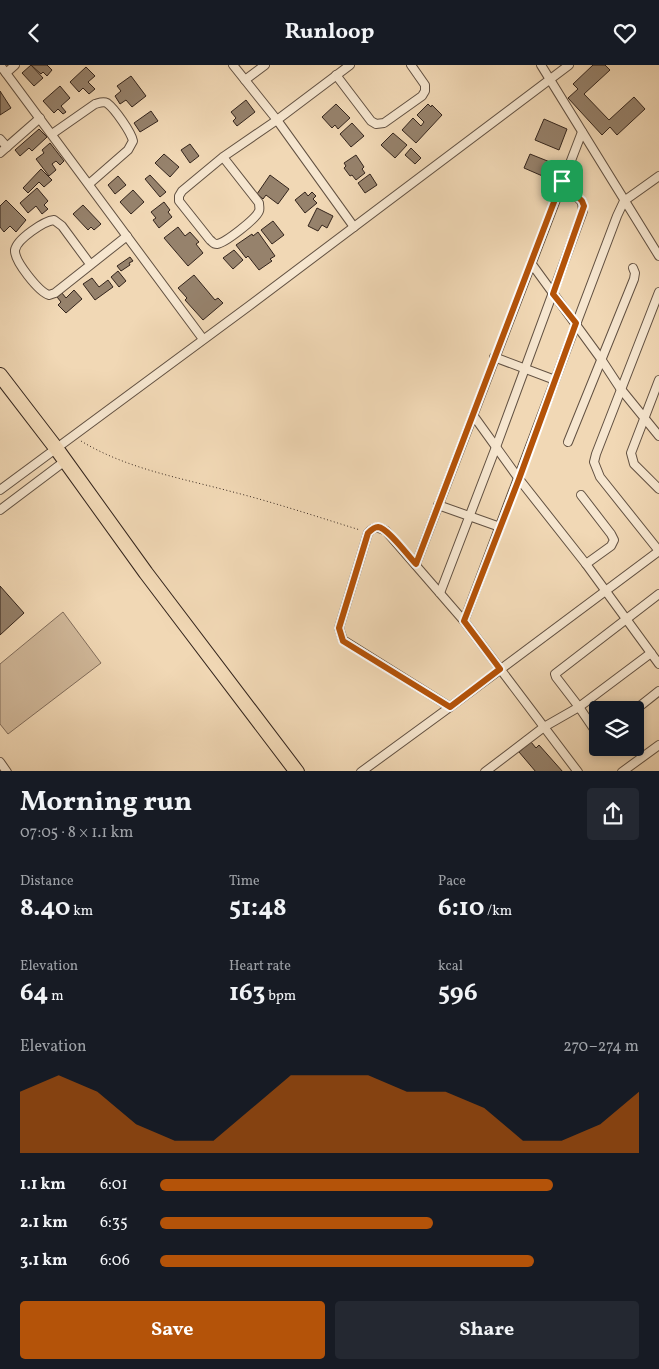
<!DOCTYPE html>
<meta charset="utf-8">
<style>
body{margin:0;font-family:Vollkorn,serif;background:#242831;color:#f1f3f6;height:100vh;display:flex;flex-direction:column;font-size:19px;white-space:nowrap}
*{box-sizing:border-box;margin:0}
p{font-size:16px;color:#9ea1a6}
.icon{flex:none;width:28px;height:28px;fill:none;stroke:currentColor;stroke-width:2;stroke-linecap:round;stroke-linejoin:round}
.map{position:relative;height:706px;overflow:hidden}
.panel{display:flex;flex-direction:column;background:#171b24;flex:1}
.panel>*{flex:none}
.tools{position:absolute;left:589px;top:636px;display:grid;gap:10px}
.tools a{display:grid;place-items:center;width:55px;height:55px;border-radius:5px;background:#171b24;box-shadow:0 2px 8px #0003;font-size:25px}
.pin{position:absolute;display:grid;place-items:center;width:42px;height:42px;color:#fff;margin:-21px;border-radius:10px;box-shadow:0 2px 8px #0006}
.round{display:grid;place-items:center;flex:none;width:52px;height:52px;border-radius:5px;background:#242831}
.headline{display:flex;align-items:center;justify-content:space-between;height:85px;padding:0 20px}
h1{font-size:28px;font-weight:700;line-height:38px}
.stats{display:grid;grid-template-columns:repeat(3,1fr);gap:8px;height:85px;padding:5px 20px}
.stats div{display:grid;align-content:center}
.stats b{font-size:25px;font-weight:700}
.stats small{font-size:14px;font-weight:400}
.stats p{font-size:14px}
.chart{height:140px;padding:10px 20px}
.chart p{display:flex;justify-content:space-between}
.chart svg{width:100%;height:90px;margin-top:5px;fill:#b45309;opacity:.7}
.primary-button{display:flex;gap:10px;margin-top:auto;padding:10px 20px}
.primary-button a{flex:1;height:58px;border-radius:5px;background:#b45309;color:#fff;font-size:20px;font-weight:700;line-height:58px;text-align:center}
.primary-button a+a{background:#242831;color:#f1f3f6}
ul{padding:0 20px;list-style:none;font-size:16px}
li{display:grid;grid-template-columns:80px 60px 1fr;align-items:center;height:38px}
li i{height:12px;border-radius:6px;background:#b45309}
header{display:flex;justify-content:space-between;align-items:center;height:65px;padding:0 20px;background:#171b24;font-size:22px;font-weight:700}
.map>svg:first-child{display:block}
.green{fill:#d1b99b;stroke:#826e5c}
.building{fill:#96826c;stroke:#33241c}
.lines{fill:none;stroke-linecap:round;stroke-linejoin:round}
.minor-casing{stroke:#625142;stroke-width:10}
.trunk-casing{stroke:#33241c;stroke-width:16}
.path{stroke:#33241c;stroke-width:1;stroke-dasharray:1 2.5;stroke-linecap:butt}
.minor{stroke:#f6e6cf;stroke-width:8}
.trunk{stroke:#f1d8b5;stroke-width:14}
.route-casing{stroke:#fff;stroke-width:10}
.route{stroke:#b45309;stroke-width:6}
</style>
<header><svg class="icon" aria-label="back" viewBox="0 0 24 24"><path d="M15 5l-7 7 7 7"/></svg>Runloop<svg class="icon" aria-label="heart" viewBox="0 0 24 24"><path d="M12 20l-8-8c-3-5 5-10 8-4 3-6 11-1 8 4z"/></svg></header>
<div class="map">
<svg width="659" height="707" viewBox="0 0 659 707">
<rect width="100%" height="100%" fill="#f1d8b5"/>
<filter id="stains"><feTurbulence type="fractalNoise" baseFrequency=".004" numOctaves="4"/><feColorMatrix values="0 0 0 0 .2 0 0 0 0 .09 0 0 0 0 .02 0 0 0 .5 -.17"/></filter>
<radialGradient id="worn" r=".72"><stop offset=".6" stop-color="#630" stop-opacity="0"/><stop offset="1" stop-color="#630" stop-opacity=".3"/></radialGradient>
<!-- green -->
<path class="green" d="M63,547l38,51 -93,71 -8,-10v-60z"/>
<!-- building -->
<g class="building">
<path d="M31,0l12,13 -9,8 -12,-13z"/>
<path d="M31,0h16l5,5 -5,6 -4,-4 -2,2z"/>
<path d="M593,0h12l5,5 -26,24 25,26 25,-23 11,12 -28,26 -7,-8 -8,8 -34,-37 10,-9 -5,-5z"/>
<path d="M86,2l9,9 -7,6 7,7 -6,5 -6,-6 -4,4 -9,-10z"/>
<path d="M131,11l15,20 -14,11 -6,-7 -6,4 -5,-8 6,-5 -4,-5z"/>
<path d="M60,21l10,12 -9,8 5,6 -3,2 -5,-5 -4,4 -11,-12z"/>
<path d="M0,26l11,17 -11,7z"/>
<path d="M246,35l9,12 -18,14 -4,-5 3,-3 -5,-6z"/>
<path d="M336,39l14,14 -12,11 -3,-4 -3,3 -10,-11z"/>
<path d="M428,39l3,3 1,-2 10,10 -26,28 -14,-13 11,-12 8,8 3,-4 -7,-7z"/>
<path d="M151,46l7,10 -18,11 -6,-9z"/>
<path d="M544,54l23,10 -8,21 -24,-10z"/>
<path d="M352,58l12,13 -13,11 -11,-13z"/>
<path d="M39,64l8,8 -15,14 -3,-3 -9,8 -5,-6z"/>
<path d="M393,68l14,12 -12,13 -14,-13z"/>
<path d="M50,78l14,18 -4,4 -4,-4 -4,3 4,6 -7,6 -13,-17 8,-6 -2,-3z"/>
<path d="M190,79l9,12 -9,7 -9,-13z"/>
<path d="M411,83l10,10 -6,6 -10,-9z"/>
<path d="M164,89l15,13 -9,10 -15,-14z"/>
<path d="M530,89l30,12 -6,15 -30,-13z"/>
<path d="M356,90l8,12 -2,2 3,4 -9,7 -4,-5 -2,1 -6,-8 2,-2 -2,-3z"/>
<path d="M41,104l11,11 -8,7 -5,-5 -11,11 -5,-5z"/>
<path d="M370,109l7,11 -12,8 -7,-10z"/>
<path d="M150,110l16,17 -6,5 -15,-18z"/>
<path d="M270,110l19,14 -11,15 -12,-9 -3,4 -6,-5z"/>
<path d="M118,111l8,9 -11,9 -7,-9z"/>
<path d="M37,123l11,13 -4,4 4,4 -6,5 -6,-8 -8,7 -8,-10z"/>
<path d="M133,125l11,12 -13,12 -11,-12z"/>
<path d="M305,127l3,4 4,-4 4,4 -3,3 4,4 -12,10 -10,-13z"/>
<path d="M6,135l20,20 -10,12 -6,-6 -6,6 -4,-5v-21z"/>
<path d="M164,137l6,8 -2,2 4,5 -13,11 -6,-8 3,-2 -5,-6z"/>
<path d="M83,140l18,19 -7,6 -3,-3 -3,3 -15,-16z"/>
<path d="M317,143l16,8 -6,12 -5,-3 -4,6 -10,-5z"/>
<path d="M273,156l11,14 -12,9 -11,-14z"/>
<path d="M178,162l7,9 5,-4 9,10 -3,2 7,9 -15,13 -24,-28z"/>
<path d="M258,167l17,24 -5,3 2,2 -13,9 -11,-14 -2,2 -10,-13 16,-11 1,2z"/>
<path d="M234,185l9,10 -10,9 -10,-11z"/>
<path d="M130,192l3,4 -4,2 1,2 -9,6 -4,-5z"/>
<path d="M118,206l8,10 -7,6 -8,-10z"/>
<path d="M194,210l21,25 3,-2 5,5 -20,17 -18,-20 2,-2 -9,-10z"/>
<path d="M92,213l7,9 9,-7 5,7 -18,13 -12,-16z"/>
<path d="M74,225l8,9 -16,14 -8,-8 3,-3 -4,-5 5,-4 4,5z"/>
<path d="M0,521l24,27 -24,22z"/>
<path d="M531,677l5,6 3,-3 24,27h-27l-17,-20z"/>
<path d="M613,682h15l1,1 -9,7z"/>
</g>
<g class="lines">
<!-- minor casing -->
<g class="minor-casing">
<g id="minor">
<path d="M0,0l203,274"/>
<path d="M233,0l44,55 77,107"/>
<path d="M541,0l118,191"/>
<path d="M6,8l9,-8"/>
<path d="M336,10l35,46 5,3 8,-1 38,-27 3,-5v-6l-14,-20"/>
<path d="M245,15l20,-15"/>
<path d="M52,69l43,-30c4,-1 8,-3 12,-1 8,6 24,29 26,38l-5,9 -39,34"/>
<path d="M0,74l7,8"/>
<path d="M0,88l40,-35"/>
<path d="M223,92l36,46c0,3 1,6 0,8 -3,8 -34,32 -42,33 -4,0 -4,-2 -7,-4l-31,-39v-5l3,-5 41,-34 54,-37 73,-55"/>
<path d="M531,198l70,96 19,29 39,48"/>
<path d="M90,199l-28,-38 -8,-6c-10,1 -37,19 -39,30 -1,11 24,42 34,45l6,-2 72,-57"/>
<path d="M659,227l-63,162 -2,8 6,15 59,74"/>
<path d="M494,292l61,23"/>
<path d="M659,315l-28,73 3,11 25,25"/>
<path d="M473,350l46,64 67,85 73,100"/>
<path d="M568,377l66,-163 1,-6 -2,-5"/>
<path d="M0,425l249,-184 320,-241"/>
<path d="M581,430l30,39 3,6 -3,6 -25,18"/>
<path d="M438,440l62,22"/>
<path d="M0,445l65,-49"/>
<path d="M416,499l166,-432"/>
<path d="M440,528l56,-146 87,-236 -1,-9 -20,-20"/>
<path d="M464,556c52,-135 101,-270 153,-405l7,-15 35,-25"/>
<path d="M651,588l-72,54 -23,-30 -1,-3 104,-80"/>
<path d="M450,642l209,-156"/>
<path d="M635,645l24,-19"/>
<path d="M0,697l7,10"/>
<path d="M361,707l89,-65 -107,-67 -4,-12 29,-95c6,-7 10,-6 18,-2l78,90 114,151"/>
<path d="M485,707l59,-45 35,-20 19,28"/>
<path d="M622,707l37,-27"/>
</g>
</g>
<!-- trunk casing -->
<g class="trunk-casing">
<path id="trunk" d="M0,310l56,73 90,125 151,199"/>
</g>
<!-- path -->
<path class="path" d="M81,376c46,28 100,37 152,51 43,11 85,25 127,38"/>
<!-- minor -->
<use href="#minor" class="minor"/>
<!-- trunk -->
<use href="#trunk" class="trunk"/>
</g>
<g class="lines">
<!-- route casing -->
<g class="route-casing">
<path id="route" d="M562,116l20,20 2,5 -31,88 23,29 -57,156 -55,142 36,48 -50,38 -107,-66 -4,-13 29,-95c3,-3 6,-6 10,-6 10,1 30,29 38,37z"/>
</g>
<!-- route -->
<use href="#route" class="route"/>
</g>
<rect width="100%" height="100%" filter="url(#stains)"/>
<rect width="100%" height="100%" fill="url(#worn)"/>
</svg>
<div class="tools">
<a><svg class="icon" aria-label="layers" viewBox="0 0 24 24"><path d="M12 4l9 5-9 5-9-5zM3 14l9 5 9-5"/></svg></a>
</div>
<div class="pin" style="left:562px;top:116px;background:#1e9e55"><svg class="icon" aria-label="arrive" viewBox="0 0 24 24"><path d="M6 21V4h12l-3 4 3 4H6"/></svg></div>
</div>
<section class="panel">
<div class="headline"><div><h1>Morning run</h1><p>07:05 · 8 × 1.1 km</p></div><a class="round"><svg class="icon" aria-label="share" viewBox="0 0 24 24"><path d="M12 15V3M7 8l5-5 5 5M5 13v7h14v-7"/></svg></a></div>
<div class="stats">
<div><p>Distance</p><b>8.40<small> km</small></b></div>
<div><p>Time</p><b>51:48</b></div>
<div><p>Pace</p><b>6:10<small> /km</small></b></div>
</div>
<div class="stats">
<div><p>Elevation</p><b>64<small> m</small></b></div>
<div><p>Heart rate</p><b>163<small> bpm</small></b></div>
<div><p>kcal</p><b>596</b></div>
</div>
<div class="chart"><p><span>Elevation</span>270–274 m</p>
<svg viewBox="0 0 160 44" preserveAspectRatio="none"><path d="M0 44V14L10 6L20 14L30 30L40 38L50 38L60 22L70 6L80 6L90 6L100 14L110 14L120 22L130 38L140 38L150 30L160 14V44z"/></svg>
</div>
<ul>
<li><b>1.1 km</b>6:01<i style="width:82%"></i></li>
<li><b>2.1 km</b>6:35<i style="width:57%"></i></li>
<li><b>3.1 km</b>6:06<i style="width:78%"></i></li>
</ul>
<div class="primary-button"><a>Save</a><a>Share</a></div>
</section>
